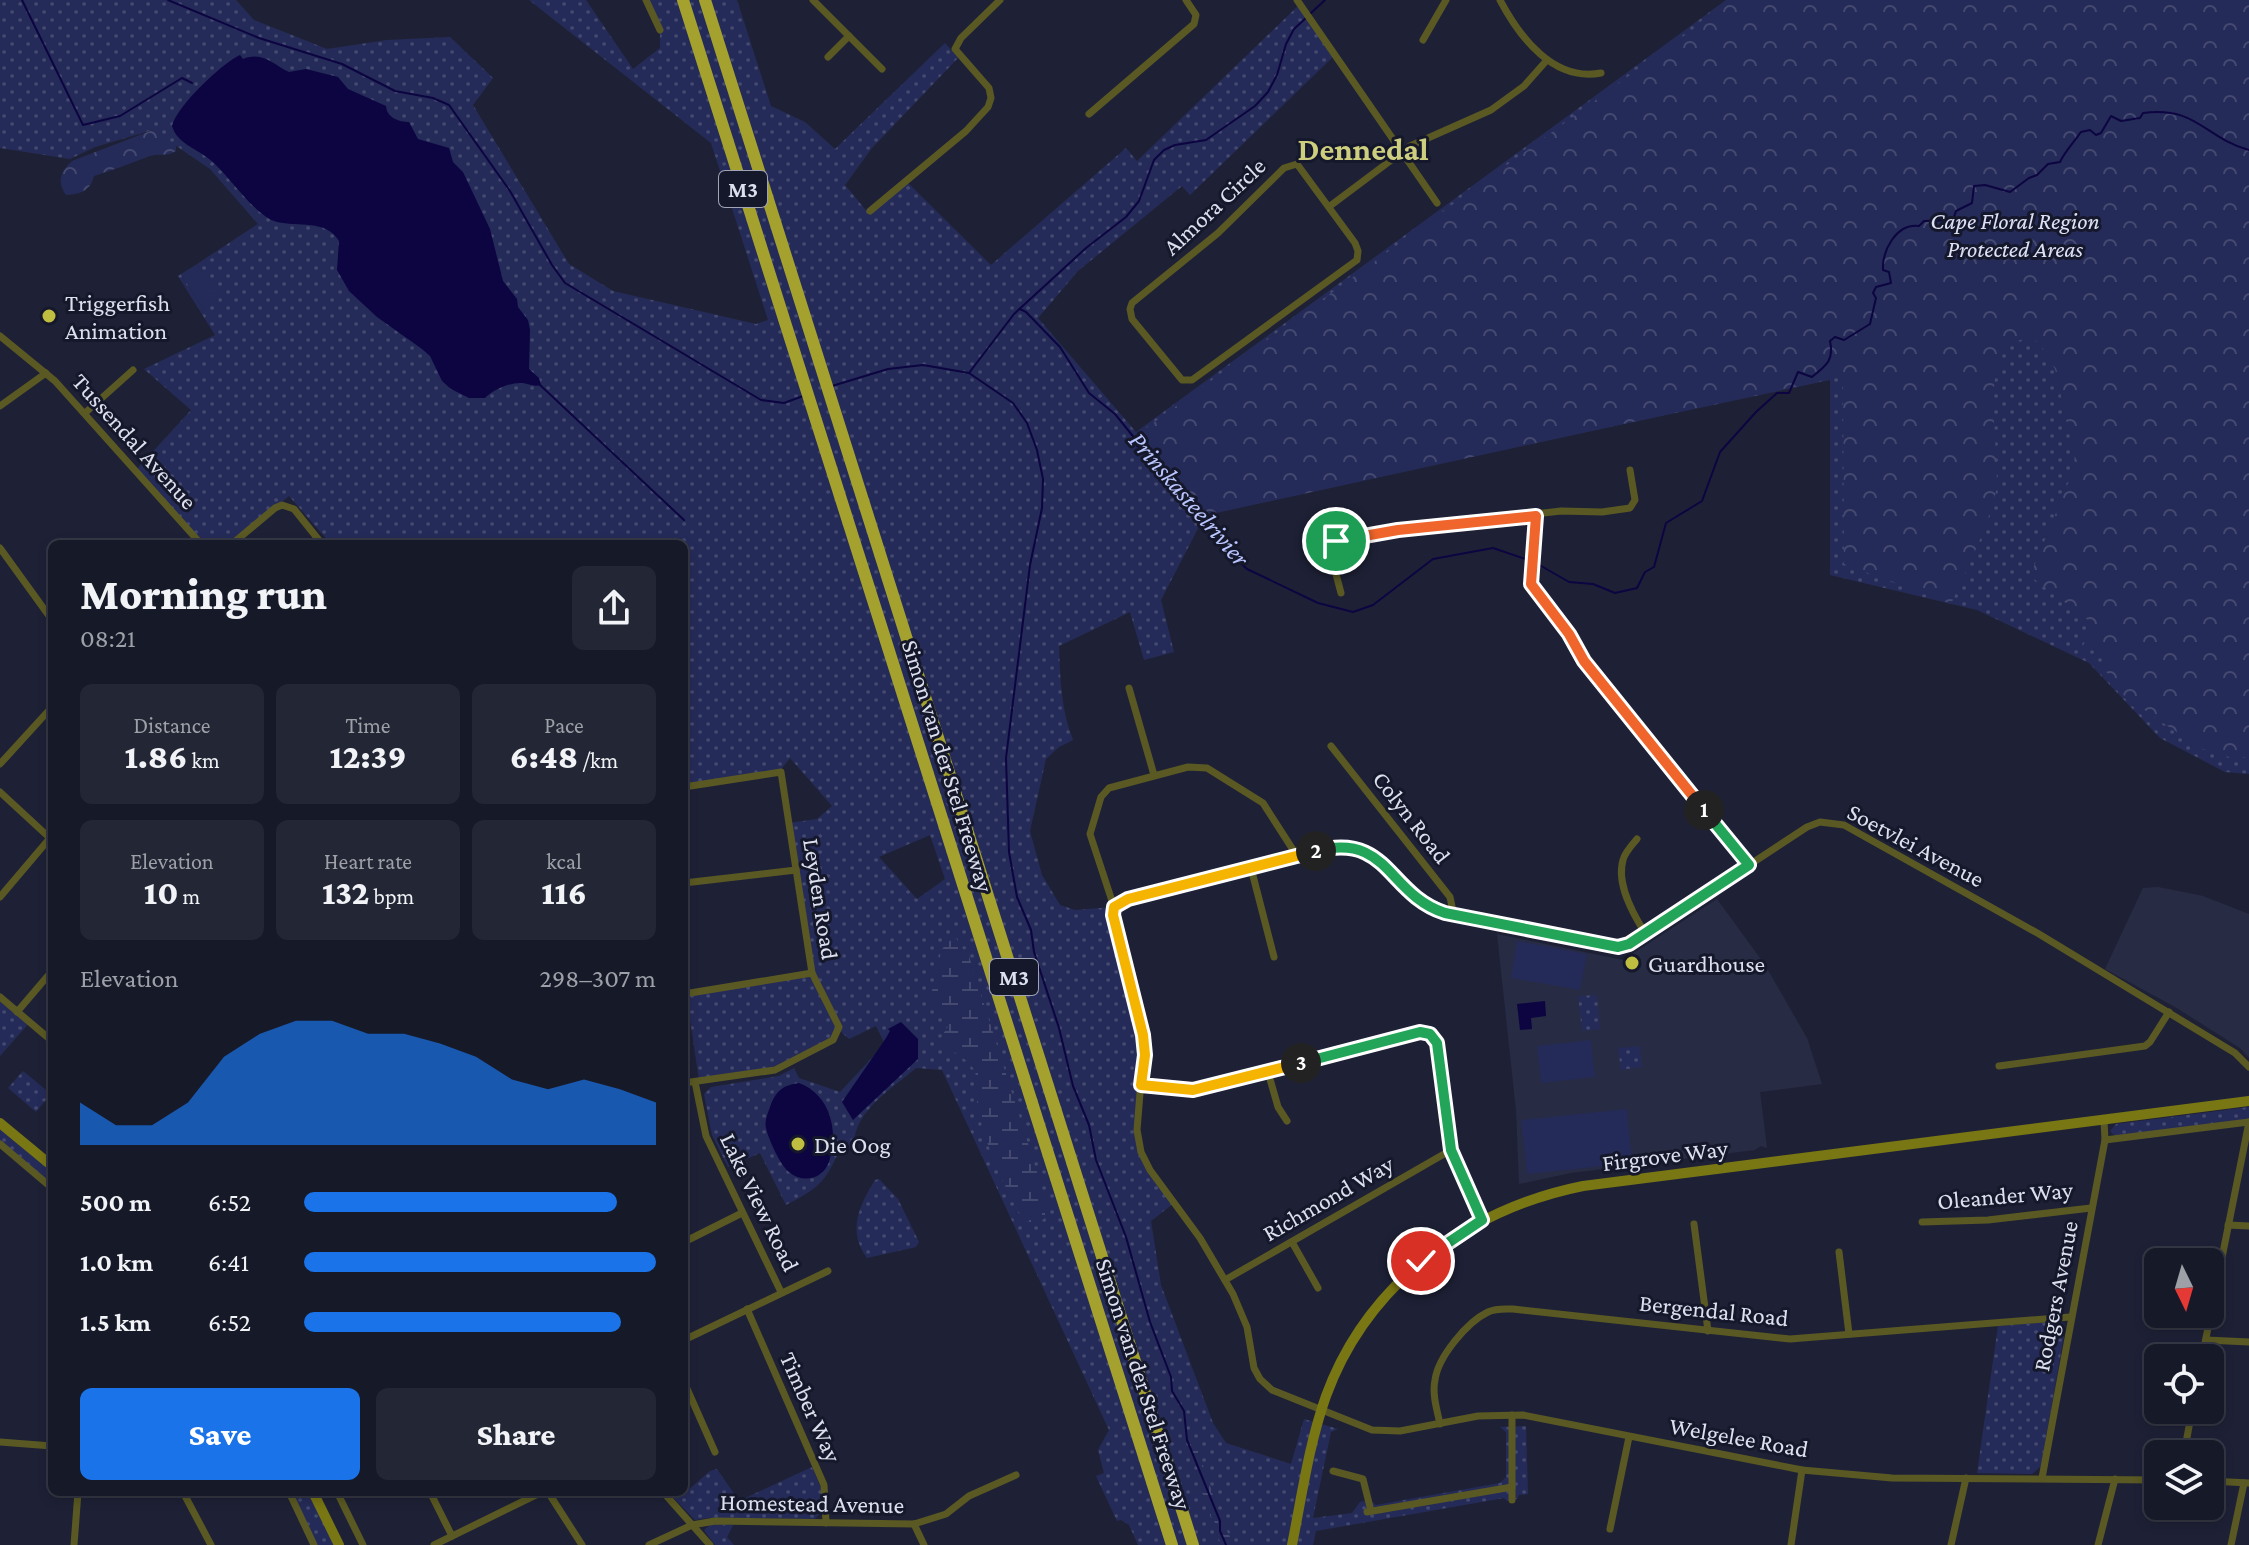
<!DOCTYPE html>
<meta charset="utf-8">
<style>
body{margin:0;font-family:"Crimson Pro",serif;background:#232634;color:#f1f3f6;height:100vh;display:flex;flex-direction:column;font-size:30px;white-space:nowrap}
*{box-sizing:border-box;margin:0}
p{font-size:26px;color:#9ea0a8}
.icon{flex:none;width:44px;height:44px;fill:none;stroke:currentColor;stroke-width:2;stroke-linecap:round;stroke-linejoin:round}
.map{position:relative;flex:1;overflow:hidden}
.drawer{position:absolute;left:48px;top:540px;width:640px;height:956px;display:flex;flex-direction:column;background:#161928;border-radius:12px;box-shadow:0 4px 12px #0003,0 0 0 2px #353845}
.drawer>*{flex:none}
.needle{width:52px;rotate:175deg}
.buttons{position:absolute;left:2144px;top:1248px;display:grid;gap:16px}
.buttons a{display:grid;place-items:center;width:80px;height:80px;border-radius:12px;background:#161928;box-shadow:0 4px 12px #0003,0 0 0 2px #353845;font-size:40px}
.pin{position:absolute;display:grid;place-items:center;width:68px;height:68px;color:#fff;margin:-34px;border:4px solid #fff;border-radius:50%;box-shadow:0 2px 8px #0007}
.km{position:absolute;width:40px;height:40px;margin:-20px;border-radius:50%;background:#222;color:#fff;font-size:22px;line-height:40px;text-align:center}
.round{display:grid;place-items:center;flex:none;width:84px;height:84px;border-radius:12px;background:#232634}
.summary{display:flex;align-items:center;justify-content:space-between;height:136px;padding:0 32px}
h1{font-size:44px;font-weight:800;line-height:60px}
.stats{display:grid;grid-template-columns:repeat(3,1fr);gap:12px;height:136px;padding:8px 32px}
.stats div{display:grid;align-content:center;border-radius:12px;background:#232634;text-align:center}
.stats b{font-size:34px;font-weight:800}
.stats small{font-size:22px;font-weight:400}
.stats p{font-size:22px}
.chart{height:224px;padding:16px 32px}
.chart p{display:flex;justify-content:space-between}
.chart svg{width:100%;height:144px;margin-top:8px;fill:#1a73e8;opacity:.7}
.action{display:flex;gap:16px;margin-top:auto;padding:16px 32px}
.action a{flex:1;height:92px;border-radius:12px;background:#1a73e8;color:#fff;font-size:32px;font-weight:800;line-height:92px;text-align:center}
.action a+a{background:#232634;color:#f1f3f6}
ul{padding:0 32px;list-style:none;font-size:26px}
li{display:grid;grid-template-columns:128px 96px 1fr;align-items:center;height:60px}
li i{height:20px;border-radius:10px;background:#1a73e8}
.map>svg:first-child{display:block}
.built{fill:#272b44}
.green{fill:url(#green-dots);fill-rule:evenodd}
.forest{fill:url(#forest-crowns)}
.wetland{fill:url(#wetland-marsh)}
.pitch{fill:#252b58}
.water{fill:#0c0541}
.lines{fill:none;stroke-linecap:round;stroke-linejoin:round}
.stream{stroke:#0c0541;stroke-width:2}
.street{stroke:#5a5923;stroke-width:7}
.secondary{stroke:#797614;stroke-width:10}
.highway{stroke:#a4a12e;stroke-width:12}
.split-1-casing{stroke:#fff;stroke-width:16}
.split-2-casing{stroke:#fff;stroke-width:16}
.split-3-casing{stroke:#fff;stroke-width:16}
.split-4-casing{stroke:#fff;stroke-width:16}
.split-1{stroke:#f0652b;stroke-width:10}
.split-2{stroke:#22a559;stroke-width:10}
.split-3{stroke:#f5b400;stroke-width:10}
.split-4{stroke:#22a559;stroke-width:10}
.poi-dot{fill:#c0be40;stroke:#15182b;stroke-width:3}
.labels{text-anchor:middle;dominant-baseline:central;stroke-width:6;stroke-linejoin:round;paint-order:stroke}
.shield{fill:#15182b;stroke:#a0a4b4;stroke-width:2}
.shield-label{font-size:22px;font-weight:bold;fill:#dce0ee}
.street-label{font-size:24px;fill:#dce0ee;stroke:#15182b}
.park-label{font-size:24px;font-style:italic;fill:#dde1f5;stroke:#15182b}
.poi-label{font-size:24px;fill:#dce0ee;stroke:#15182b;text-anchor:start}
.water-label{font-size:26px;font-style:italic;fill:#b9c5fe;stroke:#15182b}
.district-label{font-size:32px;font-weight:bold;fill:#cece7f;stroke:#15182b}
</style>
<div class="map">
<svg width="2249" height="1545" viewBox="0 0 2249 1545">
<defs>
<pattern id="green-dots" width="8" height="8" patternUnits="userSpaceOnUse" patternTransform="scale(2)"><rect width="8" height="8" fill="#252b58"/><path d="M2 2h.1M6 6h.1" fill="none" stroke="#444970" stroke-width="1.8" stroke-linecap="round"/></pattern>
<pattern id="forest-crowns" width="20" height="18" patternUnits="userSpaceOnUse" patternTransform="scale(2)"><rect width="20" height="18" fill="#252b58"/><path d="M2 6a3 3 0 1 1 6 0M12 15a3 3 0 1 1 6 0" fill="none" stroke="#444970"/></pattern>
<pattern id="wetland-marsh" width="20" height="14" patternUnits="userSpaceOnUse" patternTransform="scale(2)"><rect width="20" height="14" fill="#252b58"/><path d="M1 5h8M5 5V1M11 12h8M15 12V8" fill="none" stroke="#444970"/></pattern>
</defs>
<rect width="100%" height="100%" fill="#1e2136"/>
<!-- built -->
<g class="built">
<path d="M2158,887l45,9 46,18v144l-9,-10 -65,-41 -70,-38 38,-81z"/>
<path d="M1717,899l48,66 42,73 15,46 -62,8 7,56 -6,-2 -6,4 -184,23 -52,11 -3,-74 -19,-176 126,26z"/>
</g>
<!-- green -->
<g class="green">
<path d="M0,0h236l18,20 73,29 60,-9 63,-3 43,41 -20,27 96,159 44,27 143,33 12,-4 -57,-177 -182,-143h57l47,69 27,-21v-18l-14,-30h91l34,106 34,16 30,27 110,-106 13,15 -86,90 -27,37 25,30 38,-32 83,82 135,-117 11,13 163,-157 36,50 -146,141 -8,-9 -104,85 -40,47 98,114 590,-432h523v774l-24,-2 -65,-34 -71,-75 -112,-53 -147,-35v-195l-624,133 -45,87 13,52 -30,8 -14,-48 -71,34c1,31 2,64 14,94l-14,7 -13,12 -16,72 12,44 18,30 15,5 39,-3 29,128 -6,95 4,22 33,51 -23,18 10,64 52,138 13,20 65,21 13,-45 34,10 -7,3 -18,86 39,-5 8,-11 10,-2 6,5 124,-22 6,-6v-45l-6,-5 26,-1 2,68 -9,1 -2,4 -10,2 -3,-3 -188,33 -3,14h-175l-9,-20 -8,-5 -4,1 -21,-45 8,-3 -6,-23 11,-20 -167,-360 -26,-2c-24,21 -64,44 -62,79l-15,4c-14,32 -22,38 -53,54l-26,-52 -32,14 -16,-32 -8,-41 7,-7 68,-11 15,-8 5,10 41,14 45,-48 -9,-18 -27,13 -10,-9 -2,5 -59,31 -79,14 -13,-87 126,-20 -23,-150 28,-4 15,-13 -42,-48 -11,14 -95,14v-242h-353l-42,-48 -58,48h-29l-66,-74 55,-60 -47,-41 71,-34 -37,-59 3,-2 22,35 15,-9 -21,-36 61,-40 -48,-55 -57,-39 -58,17 -25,12 -70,-11zM930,835l15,44 -28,20 -38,-42z"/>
<path d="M1597,995l3,34 -18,2 -4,-35z"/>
<path d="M0,997l30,25 -30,34z"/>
<path d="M1640,1046l2,21 -21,3 -3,-22z"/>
<path d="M23,1071l28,23 -15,18 -28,-24z"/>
<path d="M2249,1107v12l-134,17 -5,-5 6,-7z"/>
<path d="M0,1123l52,43v22l-52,-44z"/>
<path d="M879,1179l19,20 21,43 -3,5 -49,11c-20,-27 -8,-52 8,-78z"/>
<path d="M2059,1321l5,3 1,6 -24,136 -9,8 -55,-1 21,-147z"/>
<path d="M812,1467l9,21 1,23 -7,8 -107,-1 -13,2 -27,-28h16v-4l3,3 23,-20 7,-2 22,32z"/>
<path d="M289,1492h24l26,53h-25z"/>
<path d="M711,1524l22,1 -6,12 7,8h-19l-11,-15z"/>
</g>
<!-- forest -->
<g class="forest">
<path d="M1733,0h516v757l-17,1 -29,-9 -43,-28 -38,-27 -17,-24 -5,-16 -17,-8 9,-23 -62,-47 46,-112 -21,-95 -16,-27c-5,-1 -14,-3 -19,-2 -46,13 -16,123 -25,156 -10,37 -28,73 -44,108l-107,-40 -1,-188 -636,139 -69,-81z"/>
<path d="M153,130l23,15v6c-9,6 -16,2 -26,5 -19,7 -37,14 -56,20 -4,15 -13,18 -28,19 -9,-14 -6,-22 6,-34z"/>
</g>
<!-- wetland -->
<g class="wetland">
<path d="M956,938l7,11 4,1 80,254 -3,15 -8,4 -12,-2c-20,-34 -37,-72 -46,-110 -3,-15 3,-29 -5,-43 -8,-12 -24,-17 -34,-27l12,-20c-5,-10 -13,-18 -24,-19 3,-8 8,-17 10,-25 4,-17 -1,-31 19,-39z"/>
<path d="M1186,1430c23,35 26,80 49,115h-15l-3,-19 -8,-13 -11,-33 2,-9 -13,-31z"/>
</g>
<!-- pitch -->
<g class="pitch">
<path d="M197,264l22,36 -16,9 -22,-35z"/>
<path d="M1517,941l70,13 -7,36 -69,-12z"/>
<path d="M1591,1040l4,37 -54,6 -4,-37z"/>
<path d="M1627,1109l5,54 -105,11 -6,-54z"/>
</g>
<!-- water -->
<g class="water">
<path d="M240,55l3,4c21,-8 30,6 46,13l17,-3 32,8 10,12 38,17c1,12 13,16 23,16l9,17 31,9 4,14 10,10 27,57 13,52 14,18 1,8 10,13 2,10 -1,39 10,9 2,7c-8,2 -11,-1 -19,-2 -12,-1 -29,7 -37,15h-16l-18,-9 -9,-8 -12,-25 -8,-7 -45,-32 -28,-26 -12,-21 2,-29c-13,-22 -41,-14 -62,-19 -23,-6 -49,-49 -69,-64 -13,-10 -31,-15 -36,-32 5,-20 49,-62 68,-71z"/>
<path d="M1545,1001l1,15 -15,2 1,11 -12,1 -3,-26z"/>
<path d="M901,1022l17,17v20l-65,61 -11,-18 44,-64 4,-7 -2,-2z"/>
<path d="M799,1083c32,12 40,49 30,79 -6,17 -26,22 -40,10 -9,-7 -21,-34 -23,-44 -2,-8 3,-17 5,-24 6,-14 13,-19 28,-21z"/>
</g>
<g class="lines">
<!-- stream -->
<g class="stream">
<path d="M22,0l61,125 37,-9 62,-38 10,5"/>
<path d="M168,0l91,38 83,26 53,27 38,7 16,7 61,86 42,74 13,18 196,117 23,3 19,-7"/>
<path d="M1311,13l14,-13"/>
<path d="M1020,309l6,3 34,35 29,46 26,21 21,26 1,6 8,3 78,97 24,23 71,34 35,9 20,-7 60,-46 60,-11 35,12"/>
<path d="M969,373l45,-59 72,-66 40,-31 13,-16 15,-41 10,-10 11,-5 31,-5 49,-34 13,-14 9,-17 9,-31 8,-15 13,-12"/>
<path d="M539,384l145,136"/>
<path d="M832,386l56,-17 35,-4 46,8 44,30 14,20 10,27 6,29 -1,29 -12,57 -24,193 3,94 8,45 14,33 3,22 25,76 14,58 16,39 7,35 30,77 24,85 21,55 1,14 12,20 3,29 33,81v10l6,14"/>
<path d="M1536,563l33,19 24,2 22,9 22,-5 8,-16 9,-5 12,-44 36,-22 18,-49 36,-40 21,-19h12l9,-21 14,5c15,-12 22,-17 18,-36l5,-4 9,3 26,-16 6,-26 -3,-5 3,-6 15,-4 -2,-11 -6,-2c-1,-19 13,-47 36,-44l5,-5 29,-1 3,-9 16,-8 2,-17 11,-1 25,7 19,-14 8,-3 11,-11 12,-2c5,-11 14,-20 21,-30l9,-2 6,5 5,-2 10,-17 10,5 19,-3 3,-5c54,-7 60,24 106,37"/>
</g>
<!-- street -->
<g class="street">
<path d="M646,0l14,30"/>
<path d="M813,0l69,69"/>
<path d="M1297,0l140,203"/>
<path d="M1500,0c20,38 54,82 101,73"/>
<path d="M1423,40l23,-40"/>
<path d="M828,57l21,-21"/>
<path d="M1089,114l105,-90 2,-9 -10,-15"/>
<path d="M1297,164l58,79 3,8 -1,9 -165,120h-10l-50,-61 -2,-10 2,-6 86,-70 66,-65z"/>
<path d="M1330,206l80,-60 81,-36 33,-24 23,-26"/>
<path d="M870,211l96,-80 22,-24 3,-9 -2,-10 -34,-39 6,-11 39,-38"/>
<path d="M0,336l55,45 146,163"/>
<path d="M0,406l46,-33"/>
<path d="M85,413l48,-43"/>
<path d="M1536,516l-5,68 38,50 15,27 165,204"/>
<path d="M232,544l43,-36 7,-3 12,4 28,35"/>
<path d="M0,548l52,72"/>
<path d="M1341,593l-9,-34 1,-14 8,-6 57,-9 163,-19 41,1 28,-4 5,-8 -5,-30"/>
<path d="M1129,688l25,87"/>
<path d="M1331,746l119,151 4,19"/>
<path d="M0,764l52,-57"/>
<path d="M684,787l97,-15 31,201 27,54 -6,13 -58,30 -91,13"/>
<path d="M0,792l52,48"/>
<path d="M1637,839c-5,6 -12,13 -14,21 -7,24 10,54 22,73"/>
<path d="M1297,856l-34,-53 -56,-35 -19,-1 -79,21 -8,9 -11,37 24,73 1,16 29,121 -7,86 4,22 9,18 50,68 33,56 14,33 7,41 6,11 12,11 100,40 28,1 78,-15 45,-1 279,55 90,8 266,2"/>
<path d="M1251,868l23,89"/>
<path d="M684,883l112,-13"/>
<path d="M0,897l50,-59"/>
<path d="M1114,907l14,-8 200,-51 22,-3 21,10 47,45 17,10 183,37 11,-3 178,-117 13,-5 24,3 195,109 196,119 14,14"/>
<path d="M684,994l128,-21"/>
<path d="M0,997l52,44"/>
<path d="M17,1012l35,-41"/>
<path d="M1999,1066l146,-20 5,-4 19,-30"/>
<path d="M1268,1072l10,35 9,14"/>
<path d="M695,1082l11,54 75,156"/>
<path d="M1141,1085l39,5 20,-1 215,-56 15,1 7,9 14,107 31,70"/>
<path d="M2105,1140l144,-18"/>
<path d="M0,1144l52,44"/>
<path d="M1922,1222l66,-2 103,-12"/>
<path d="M1694,1224l14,107"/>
<path d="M2228,1225l21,1"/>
<path d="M684,1242l58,-29"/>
<path d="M1292,1242l26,46"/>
<path d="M1839,1252l10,82"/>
<path d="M1225,1280l226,-130"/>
<path d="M747,1309l77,176 2,38"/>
<path d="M684,1340l144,-69"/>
<path d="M2206,1340l43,2"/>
<path d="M2202,1358l47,-236"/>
<path d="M684,1382l31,70"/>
<path d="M1512,1415v85"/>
<path d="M1440,1424c-3,-14 -8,-30 -5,-44 3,-23 32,-58 53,-68 8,-4 17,-3 25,-3l277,30 280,-22"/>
<path d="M0,1442l52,4"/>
<path d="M2184,1454l8,-44"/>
<path d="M1333,1471l30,8 8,32"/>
<path d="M2042,1478l63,-338 -1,-19"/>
<path d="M2210,1481l39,2"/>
<path d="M183,1492l28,53"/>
<path d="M289,1492l25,53"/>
<path d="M337,1492l26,53"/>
<path d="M430,1492l22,44"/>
<path d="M548,1492l34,53"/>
<path d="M663,1492l47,53"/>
<path d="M1367,1512l145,-25"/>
<path d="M914,1524l10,21"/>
<path d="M1610,1529l19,-92"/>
<path d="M74,1545l4,-53"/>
<path d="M434,1545l108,-53"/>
<path d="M649,1545l43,-20 23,-4 199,3 32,-10 23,-18 47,-21"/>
<path d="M1791,1545l11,-75"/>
<path d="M1951,1545l15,-67"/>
<path d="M2098,1545l17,-66"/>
<path d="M2231,1545l13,-62"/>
</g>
<!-- secondary -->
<g class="secondary">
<path d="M0,1123l52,43"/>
<path d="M313,1492l26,53"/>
<path d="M1292,1545c10,-50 17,-101 34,-149 41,-112 142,-187 257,-210l666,-85"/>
</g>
<!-- highway -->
<g class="highway">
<path d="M683,0l489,1545"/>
<path d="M705,0l488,1545"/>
</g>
</g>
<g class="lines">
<!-- split-1 casing -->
<g class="split-1-casing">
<path id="split-1" d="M1336,541l62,-11 138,-14 -5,68 38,50 15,27 120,149"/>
</g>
<!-- split-2 casing -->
<g class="split-2-casing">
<path id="split-2" d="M1316,851c73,-19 71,43 129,62l173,34 11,-3 120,-79 -45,-55"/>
</g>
<!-- split-3 casing -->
<g class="split-3-casing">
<path id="split-3" d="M1301,1063l-108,27 -52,-5 4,-30 -2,-20 -30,-120 1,-8 14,-8 188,-48"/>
</g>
<!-- split-4 casing -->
<g class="split-4-casing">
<path id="split-4" d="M1301,1063l119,-31 10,2 7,9 14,107 31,70 -61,41"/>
</g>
<!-- split-1 -->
<use href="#split-1" class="split-1"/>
<!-- split-2 -->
<use href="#split-2" class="split-2"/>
<!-- split-3 -->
<use href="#split-3" class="split-3"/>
<!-- split-4 -->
<use href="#split-4" class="split-4"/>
</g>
<!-- markers -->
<g class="poi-dot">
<circle cx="49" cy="316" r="8"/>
<circle cx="1632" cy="963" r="8"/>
<circle cx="798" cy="1144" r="8"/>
</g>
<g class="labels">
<!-- shield labels -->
<g class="shield">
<rect x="719" y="171" width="48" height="36" rx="6"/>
<rect x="990" y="959" width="48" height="36" rx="6"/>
</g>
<g class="shield-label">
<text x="743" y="189">M3</text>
<text x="1014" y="977">M3</text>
</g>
<!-- street labels -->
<g class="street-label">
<text transform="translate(1214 206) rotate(-43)">Almora Circle</text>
<text transform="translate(135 441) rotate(48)">Tussendal Avenue</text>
<text transform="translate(948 766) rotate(73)">Simon van der Stel Freeway</text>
<text transform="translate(1412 817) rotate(52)">Colyn Road</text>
<text transform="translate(1916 845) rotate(28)">Soetvlei Avenue</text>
<text transform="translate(821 899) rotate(81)">Leyden Road</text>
<text transform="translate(1665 1155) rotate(-7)">Firgrove Way</text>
<text transform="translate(2005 1195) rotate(-5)">Oleander Way</text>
<text transform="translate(1328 1198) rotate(-30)">Richmond Way</text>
<text transform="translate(760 1202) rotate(64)">Lake View Road</text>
<text transform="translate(2055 1296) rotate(-79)">Rodgers Avenue</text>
<text transform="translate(1714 1310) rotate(6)">Bergendal Road</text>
<text transform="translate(1144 1384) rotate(72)">Simon van der Stel Freeway</text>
<text transform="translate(811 1407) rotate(66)">Timber Way</text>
<text transform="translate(1739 1437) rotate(10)">Welgelee Road</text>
<text transform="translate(812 1503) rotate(1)">Homestead Avenue</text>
</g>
<!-- park labels -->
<g class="park-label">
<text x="2015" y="220">Cape Floral Region<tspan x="2015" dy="28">Protected Areas</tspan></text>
</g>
<!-- poi labels -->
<g class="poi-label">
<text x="65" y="302">Triggerfish<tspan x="65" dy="28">Animation</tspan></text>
<text x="1648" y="963">Guardhouse</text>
<text x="814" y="1144">Die Oog</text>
</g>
<!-- water labels -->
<g class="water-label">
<text transform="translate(1189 499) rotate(49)">Prinskasteelrivier</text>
</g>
<!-- district labels -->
<g class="district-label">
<text x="1363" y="149">Dennedal</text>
</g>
</g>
</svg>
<div class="buttons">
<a><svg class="needle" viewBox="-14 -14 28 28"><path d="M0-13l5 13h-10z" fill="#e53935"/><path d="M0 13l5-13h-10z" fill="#9ea0a8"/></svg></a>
<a><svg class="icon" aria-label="locate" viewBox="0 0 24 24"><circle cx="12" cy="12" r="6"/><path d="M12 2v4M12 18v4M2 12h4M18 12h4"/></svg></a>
<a><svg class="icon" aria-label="layers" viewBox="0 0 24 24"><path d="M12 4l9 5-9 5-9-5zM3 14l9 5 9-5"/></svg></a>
</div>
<div class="pin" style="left:1336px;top:541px;background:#1e9e55"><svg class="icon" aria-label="arrive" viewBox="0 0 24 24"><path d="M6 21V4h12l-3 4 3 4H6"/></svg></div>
<div class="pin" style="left:1421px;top:1261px;background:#d93025"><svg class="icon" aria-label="check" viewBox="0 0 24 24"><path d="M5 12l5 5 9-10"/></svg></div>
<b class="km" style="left:1704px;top:810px">1</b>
<b class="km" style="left:1316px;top:851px">2</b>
<b class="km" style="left:1301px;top:1063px">3</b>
<section class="drawer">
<div class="summary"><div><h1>Morning run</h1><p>08:21</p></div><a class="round"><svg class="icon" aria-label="share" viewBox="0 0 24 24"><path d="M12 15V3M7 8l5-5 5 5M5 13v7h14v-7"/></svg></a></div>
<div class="stats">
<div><p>Distance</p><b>1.86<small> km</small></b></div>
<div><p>Time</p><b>12:39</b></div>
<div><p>Pace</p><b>6:48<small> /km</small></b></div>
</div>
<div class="stats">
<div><p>Elevation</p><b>10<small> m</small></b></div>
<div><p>Heart rate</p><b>132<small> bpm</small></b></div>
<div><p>kcal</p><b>116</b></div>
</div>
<div class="chart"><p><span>Elevation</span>298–307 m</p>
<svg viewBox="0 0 160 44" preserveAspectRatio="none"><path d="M0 44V31L10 38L20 38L30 31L40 17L50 10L60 6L70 6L80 10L90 10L100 13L110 17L120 24L130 27L140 24L150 27L160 31V44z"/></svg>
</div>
<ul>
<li><b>500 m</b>6:52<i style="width:89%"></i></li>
<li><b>1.0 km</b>6:41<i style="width:100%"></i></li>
<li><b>1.5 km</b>6:52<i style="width:90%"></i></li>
</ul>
<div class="action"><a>Save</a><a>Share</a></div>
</section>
</div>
